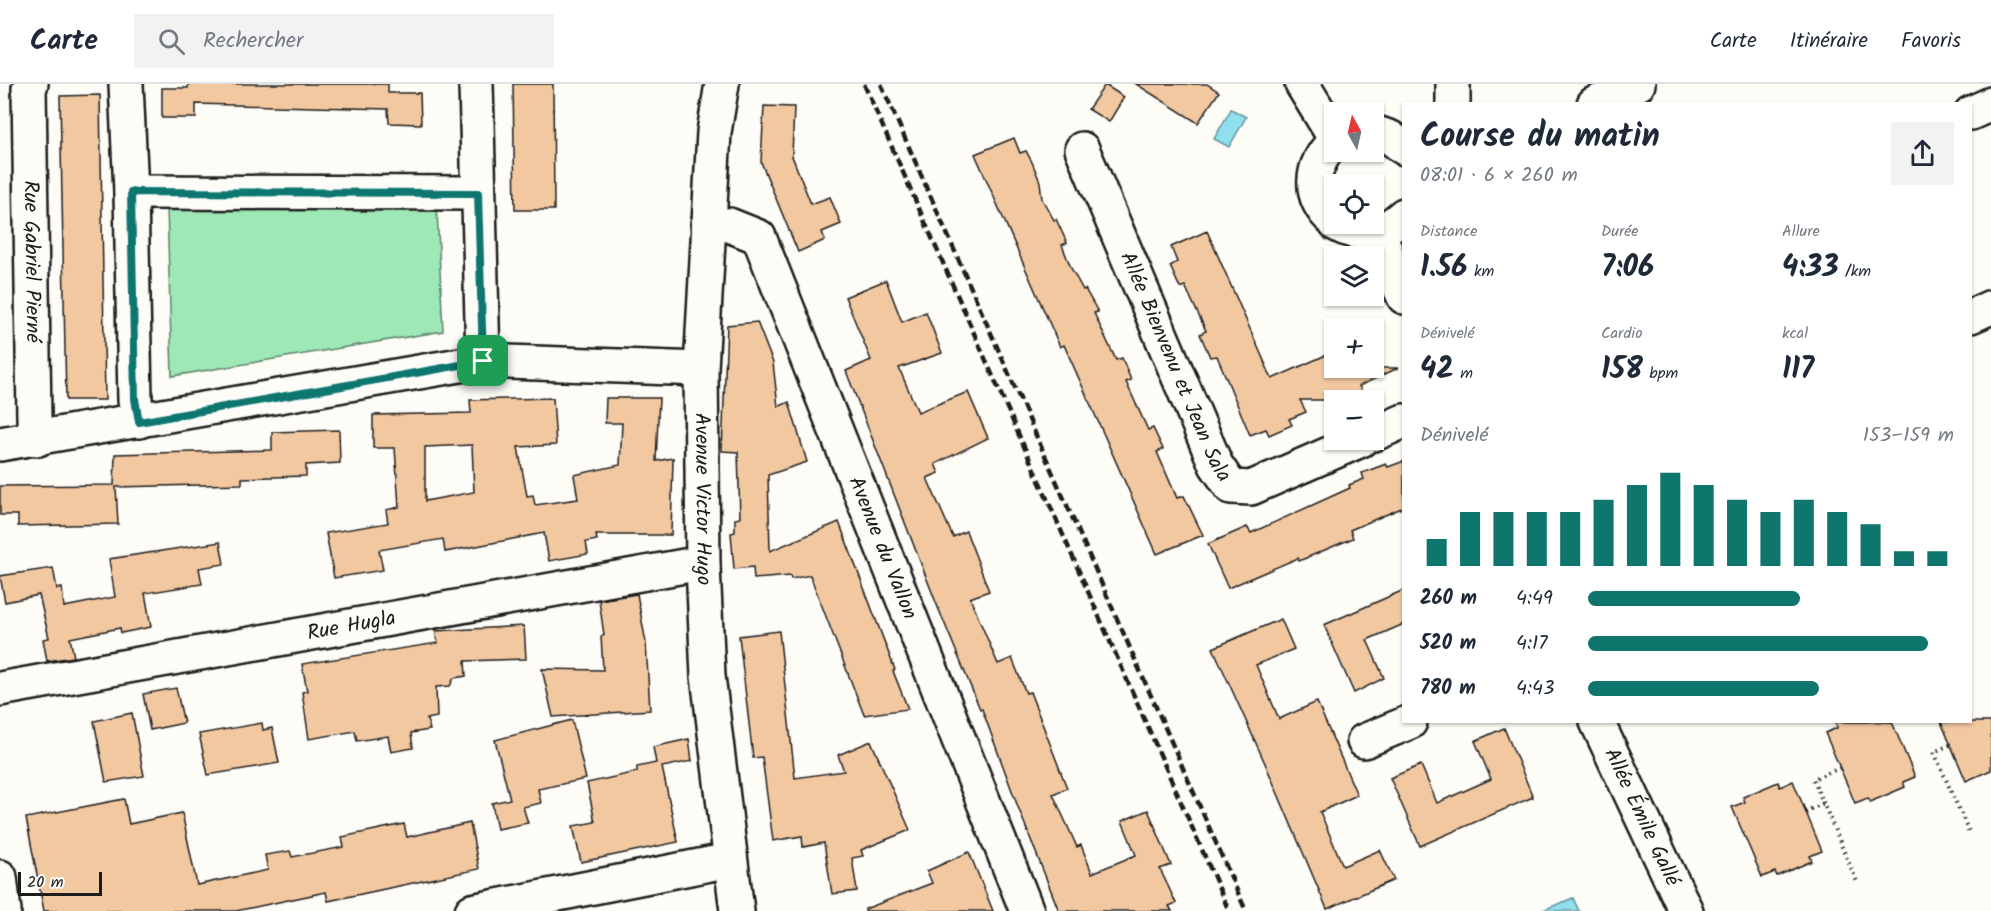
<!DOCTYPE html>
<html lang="fr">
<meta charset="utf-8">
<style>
body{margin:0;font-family:Kalam,sans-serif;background:#f2f2f3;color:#1f2937;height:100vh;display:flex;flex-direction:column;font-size:22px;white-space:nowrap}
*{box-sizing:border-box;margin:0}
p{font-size:20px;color:#747a83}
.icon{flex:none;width:33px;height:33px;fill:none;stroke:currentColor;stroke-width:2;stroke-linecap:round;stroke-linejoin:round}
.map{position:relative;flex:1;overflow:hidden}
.side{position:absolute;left:1402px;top:18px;width:570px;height:621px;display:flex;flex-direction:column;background:#fff;border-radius:0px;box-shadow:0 2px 4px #0004}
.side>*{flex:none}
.needle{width:39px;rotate:352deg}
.controls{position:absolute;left:1324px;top:18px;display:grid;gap:12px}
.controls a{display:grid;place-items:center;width:60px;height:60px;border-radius:0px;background:#fff;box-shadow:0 2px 4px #0004;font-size:30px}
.scale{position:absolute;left:18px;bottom:15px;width:84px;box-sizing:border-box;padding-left:6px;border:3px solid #1c1c1c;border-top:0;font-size:16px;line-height:21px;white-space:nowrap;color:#1c1c1c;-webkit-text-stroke:4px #fdfcf7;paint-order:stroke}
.pin{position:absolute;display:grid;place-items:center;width:51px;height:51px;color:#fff;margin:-26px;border-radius:12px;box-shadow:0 3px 9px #0006}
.round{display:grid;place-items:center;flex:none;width:63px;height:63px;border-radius:0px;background:#f2f2f3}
.head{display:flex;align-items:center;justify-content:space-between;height:102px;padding:0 18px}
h1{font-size:33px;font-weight:800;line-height:45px}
.figures{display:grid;grid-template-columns:repeat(3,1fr);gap:9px;height:102px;padding:6px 18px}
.figures div{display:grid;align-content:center}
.figures b{font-size:30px;font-weight:800}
.figures small{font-size:16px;font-weight:400}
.figures p{font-size:16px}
.chart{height:168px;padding:12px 18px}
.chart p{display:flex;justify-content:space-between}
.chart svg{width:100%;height:108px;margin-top:6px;stroke:#0f766e;stroke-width:6}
ul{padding:0 18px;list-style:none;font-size:20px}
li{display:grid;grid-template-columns:96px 72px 1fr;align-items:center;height:45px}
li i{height:15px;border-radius:8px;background:#0f766e}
header{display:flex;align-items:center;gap:36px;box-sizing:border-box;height:84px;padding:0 30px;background:#fff;border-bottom:2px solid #e0e1e3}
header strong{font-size:28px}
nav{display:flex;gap:33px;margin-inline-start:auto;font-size:21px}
.search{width:420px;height:54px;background:#f2f2f3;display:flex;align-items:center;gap:15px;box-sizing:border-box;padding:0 21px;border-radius:0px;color:#747a83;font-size:22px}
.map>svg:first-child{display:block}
.green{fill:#9ee7b6;stroke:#5d8269;stroke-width:1.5}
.water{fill:#90dfed;stroke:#629199;stroke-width:1.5}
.building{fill:#f2c8a1;stroke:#1c1c1c;stroke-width:1.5;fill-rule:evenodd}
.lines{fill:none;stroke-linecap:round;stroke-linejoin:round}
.minor-casing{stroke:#1c1c1c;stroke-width:38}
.path{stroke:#1c1c1c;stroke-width:4;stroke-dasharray:1.5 4.5;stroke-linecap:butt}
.minor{stroke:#fdfcf7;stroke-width:33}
.rail{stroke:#1c1c1c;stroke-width:4.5;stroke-dasharray:9 4.5;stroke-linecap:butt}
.route-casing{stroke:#fff;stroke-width:12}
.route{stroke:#0f766e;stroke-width:8}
.labels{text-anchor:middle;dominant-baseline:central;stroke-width:4.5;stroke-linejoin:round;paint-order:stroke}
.street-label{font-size:21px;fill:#1c1c1c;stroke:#fdfcf7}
</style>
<header>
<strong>Carte</strong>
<div class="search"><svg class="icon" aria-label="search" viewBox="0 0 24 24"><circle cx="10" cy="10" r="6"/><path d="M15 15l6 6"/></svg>Rechercher</div>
<nav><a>Carte</a><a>Itinéraire</a><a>Favoris</a></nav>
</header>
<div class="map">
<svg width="1991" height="827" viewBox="0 0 1991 827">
<rect width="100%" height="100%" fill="#fdfcf7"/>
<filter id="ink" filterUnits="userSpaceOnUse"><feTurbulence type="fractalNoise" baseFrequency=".0167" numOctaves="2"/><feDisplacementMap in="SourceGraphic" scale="12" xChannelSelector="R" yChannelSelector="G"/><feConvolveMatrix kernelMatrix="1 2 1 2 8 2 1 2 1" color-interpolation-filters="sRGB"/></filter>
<g filter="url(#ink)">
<!-- green -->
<path class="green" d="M167,124l270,2 6,121 -271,45z"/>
<!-- water -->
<g class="water">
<path d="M1231,25l15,8 -17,30 -15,-8z"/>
<path d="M1573,814l6,13h-38z"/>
</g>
<!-- building -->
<g class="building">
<path d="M188,0h200v9h32l1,31 -32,-1 -1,-14 -192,-5v14h-34v-30h26z"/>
<path d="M513,0h40l1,126h-39z"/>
<path d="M1136,0h71l12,8 -21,31z"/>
<path d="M1105,1l19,12 -15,25 -21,-13z"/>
<path d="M100,11l5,305h-39l-6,-304z"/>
<path d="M764,22l30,1 -2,49 19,48 19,-7 11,27 -19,8 3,8 -27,12 -37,-90z"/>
<path d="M1014,54l6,15 6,-2 6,11 8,20 2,17 12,21 2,-1 11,24 -5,2 9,23 12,22 2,-1 13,23 -4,1 22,47 6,-2 9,22 -5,2 22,48 5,-2 10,21 -6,3 20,46 7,-2 19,39 -46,19 -93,-209 -4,2 -85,-193z"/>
<path d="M1207,147l65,148 63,-28v17h63l-39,18 3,6 -18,8h-44l6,12 -17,7 3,6 -23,10 -3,-6 -16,6 -33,-79 -7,1 -10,-23 6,-3 -21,-45 -5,2 -10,-22 7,-4 -6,-15z"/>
<path d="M886,196l16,42 24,-10 16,41 -43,15 19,44 50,-20 20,46 -53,26 4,9 -12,5 26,59 13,-6 23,60 -19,7 28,66 14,-6 14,35 4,-1 37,96 -14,6 24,53 4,-2 11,28 44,-18 -14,-34 26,-11 23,55 -11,4 16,34 -7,3 3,5h-113l-41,-104 -36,-98h-2l-43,-104 -91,-234 25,-11 -26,-63z"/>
<path d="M757,238l16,41 5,44 11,-5 18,60 -39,13 2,76 69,-29 56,148 -2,1 15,38 -44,6 -54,-140 -19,4 -1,-3 -36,3 -1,-12 -19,2 -3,-36 4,-1v-13l5,-1 -2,-66 -16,-1 5,-126z"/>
<path d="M553,314l3,47 -38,2 9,49 6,-1 2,10 43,-6 -4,-24 46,-10 2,-42h-17l1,-25h53l-3,63 17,-3 -2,77h-75l1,5 -11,2 2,12 -39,7 -5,-28 -99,19 -2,-13 -64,11 4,20 -49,8 -8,-45 62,-10 -2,-13 13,-3 -4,-59h-22v-33l98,-2 -1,-13zM472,361l2,47 -49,9v-54z"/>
<path d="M339,346l1,33 -34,2v11l-64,2v6l-126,3 2,37 -100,2v-11h-18v-29l114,-1 1,-31 157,-4v-18z"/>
<path d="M1404,377v46l-54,23 3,8 -54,23 -1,-3 -70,30 -20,-44 39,-17 4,6 99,-45 -1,-3 15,-6 -2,-6 24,-9 2,3z"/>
<path d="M220,458l4,22 -25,4 3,16 -57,9 6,34 -30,6 -1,-5 -50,10 4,19 -27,4 -4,-22 6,-1 -10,-43 -34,7 -5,-26 53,-8 4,21 5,-1 2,19 51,-10 -6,-38z"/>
<path d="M1404,506v34l-37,16 17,38 -30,15 -30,-68z"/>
<path d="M637,510l9,49 4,67 -97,7 -11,-48 61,1 -2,-34 3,-1 -5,-35z"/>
<path d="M1281,535l13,30 -38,16 23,54 38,-17 40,93 -37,17 23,54 37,-16 14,30 -67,29 -63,-148 -51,-113z"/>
<path d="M524,542l2,33 -61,2 1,15 -12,2 -4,8 -14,1 1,30 -10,2 3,11 -19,3 2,15 -22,4 -3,-16 -31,5 -2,-10 -46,8 -7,-47 5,-1 -5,-27 136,-21 -3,-12z"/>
<path d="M779,547l16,147 49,-7 -6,-16 33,-14 39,89 -49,20 2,6 -11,2 5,33 -25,3 -8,-51 -21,4 -1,-11 -29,5 -11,-84 -9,1 -14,-122z"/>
<path d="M176,604l8,35 -34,7 -7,-36z"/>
<path d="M132,629l12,63 -38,6 -12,-61z"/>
<path d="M572,636l14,59 -48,10 3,14 -18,4 5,16 -31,6 -5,-26 18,-4 -15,-59z"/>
<path d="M1836,638h56l23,55 -12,5 2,5 -35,15 -2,-4 -13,5 -30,-70 12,-5z"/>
<path d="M1941,638h50v48l-25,11z"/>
<path d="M262,639l1,7 9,-2 7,35 -71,12 -9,-41z"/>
<path d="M1504,644l29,69 -113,49 -30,-68 31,-13 16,38 54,-24 -16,-38z"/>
<path d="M689,655l3,22 -30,6 16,75 -97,20 -8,-36 22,-4 -8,-39 50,-11v-5l19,-4 -3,-16z"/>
<path d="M1793,697l29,70 -12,5 2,5 -35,15 -2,-4 -13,5 -30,-70 13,-5 -2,-5 35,-15 2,5z"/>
<path d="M124,715l5,25 53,-11 15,72 71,-15 -3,-15 25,-4 2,6 52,-10 -2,-10 62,-13 3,13 63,-14 9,46 -151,32 -2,-9 -90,19h-192l-18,-93z"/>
<path d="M969,768l24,59h-128v-2l67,-26 -5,-12z"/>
</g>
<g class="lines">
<!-- minor casing -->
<g class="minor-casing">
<g id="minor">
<path id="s1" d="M31,0l-2,4 5,330 4,21"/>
<path d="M126,0l5,108 4,208 4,21"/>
<path d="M476,0l7,277"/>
<path id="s2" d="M722,0l-8,48 -13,237 2,197 5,110 29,235"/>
<path d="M1302,0l33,54"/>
<path d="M1453,0v20"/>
<path d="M1594,20l44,-20"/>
<path d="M1971,29l20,-9"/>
<path d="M1374,48l17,6 13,10"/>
<path d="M1335,57c-26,25 -28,57 0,81"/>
<path id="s3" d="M1082,65l134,316 15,22 20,1 110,-48"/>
<path d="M131,108l347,1"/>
<path id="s4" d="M708,140l21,1 30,12 268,674"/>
<path d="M1336,140c24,14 48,10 68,-9"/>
<path d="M1379,147l14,42 11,24"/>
<path d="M1971,232l20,-9"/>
<path d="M1374,350l30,-13"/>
<path d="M0,360l483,-83 218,8"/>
<path id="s5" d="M0,605l690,-124 13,1"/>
<path id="s6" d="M1597,638l89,189"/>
<path d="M1364,657l46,-19"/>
<path d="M0,793l4,34"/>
<path d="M472,827l258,-51"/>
</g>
</g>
<!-- path -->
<g class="path">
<path d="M1950,661l-16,7 35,80"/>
<path d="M1840,684l-27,11 44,103"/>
<path d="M1805,728l19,-9"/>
</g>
<!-- minor -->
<use href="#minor" class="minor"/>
<!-- rail -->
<g class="rail">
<path d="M864,0l365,827"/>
<path d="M881,0l365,827"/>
</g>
</g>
</g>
<g class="lines" filter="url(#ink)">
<!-- route casing -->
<g class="route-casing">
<path id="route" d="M131,108l347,1 5,168 -344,61 -4,-23z"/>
</g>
<!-- route -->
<use href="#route" class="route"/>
</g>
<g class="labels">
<!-- street labels -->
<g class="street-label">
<text stroke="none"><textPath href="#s1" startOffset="178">Rue Gabriel Pierné</textPath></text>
<text stroke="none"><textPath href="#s3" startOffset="237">Allée Bienvenu et Jean Sala</textPath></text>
<text stroke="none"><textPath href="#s2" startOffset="416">Avenue Victor Hugo</textPath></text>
<text stroke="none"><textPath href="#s4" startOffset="388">Avenue du Vallon</textPath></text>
<text stroke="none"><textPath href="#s5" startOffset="357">Rue Hugla</textPath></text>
<text stroke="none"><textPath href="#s6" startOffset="105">Allée Émile Gallé</textPath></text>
</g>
</g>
</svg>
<div class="controls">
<a><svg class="needle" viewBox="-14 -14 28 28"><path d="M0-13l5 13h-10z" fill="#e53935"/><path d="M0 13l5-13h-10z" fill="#747a83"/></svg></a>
<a><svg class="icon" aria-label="locate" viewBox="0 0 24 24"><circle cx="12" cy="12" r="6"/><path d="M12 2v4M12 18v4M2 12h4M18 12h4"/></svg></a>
<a><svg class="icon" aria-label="layers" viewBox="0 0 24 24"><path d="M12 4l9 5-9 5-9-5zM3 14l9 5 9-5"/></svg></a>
<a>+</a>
<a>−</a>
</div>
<div class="scale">20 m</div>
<div class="pin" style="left:483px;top:277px;background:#1e9e55"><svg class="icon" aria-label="arrive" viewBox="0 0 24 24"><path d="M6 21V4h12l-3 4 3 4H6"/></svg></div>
<section class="side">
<div class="head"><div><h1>Course du matin</h1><p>08:01 · 6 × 260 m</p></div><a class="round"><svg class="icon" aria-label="share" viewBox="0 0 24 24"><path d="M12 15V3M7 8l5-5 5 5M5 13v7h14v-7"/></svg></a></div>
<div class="figures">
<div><p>Distance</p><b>1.56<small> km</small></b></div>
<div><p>Durée</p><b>7:06</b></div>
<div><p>Allure</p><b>4:33<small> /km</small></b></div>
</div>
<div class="figures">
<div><p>Dénivelé</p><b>42<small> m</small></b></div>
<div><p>Cardio</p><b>158<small> bpm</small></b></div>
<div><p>kcal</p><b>117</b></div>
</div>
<div class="chart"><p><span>Dénivelé</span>153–159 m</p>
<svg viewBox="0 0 160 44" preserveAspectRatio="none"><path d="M5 44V33M15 44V22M25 44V22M35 44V22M45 44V22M55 44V17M65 44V11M75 44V6M85 44V11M95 44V17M105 44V22M115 44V17M125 44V22M135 44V27M145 44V38M155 44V38"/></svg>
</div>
<ul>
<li><b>260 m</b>4:49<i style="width:58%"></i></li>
<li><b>520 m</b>4:17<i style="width:93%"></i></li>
<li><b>780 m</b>4:43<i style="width:63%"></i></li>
</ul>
</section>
</div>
